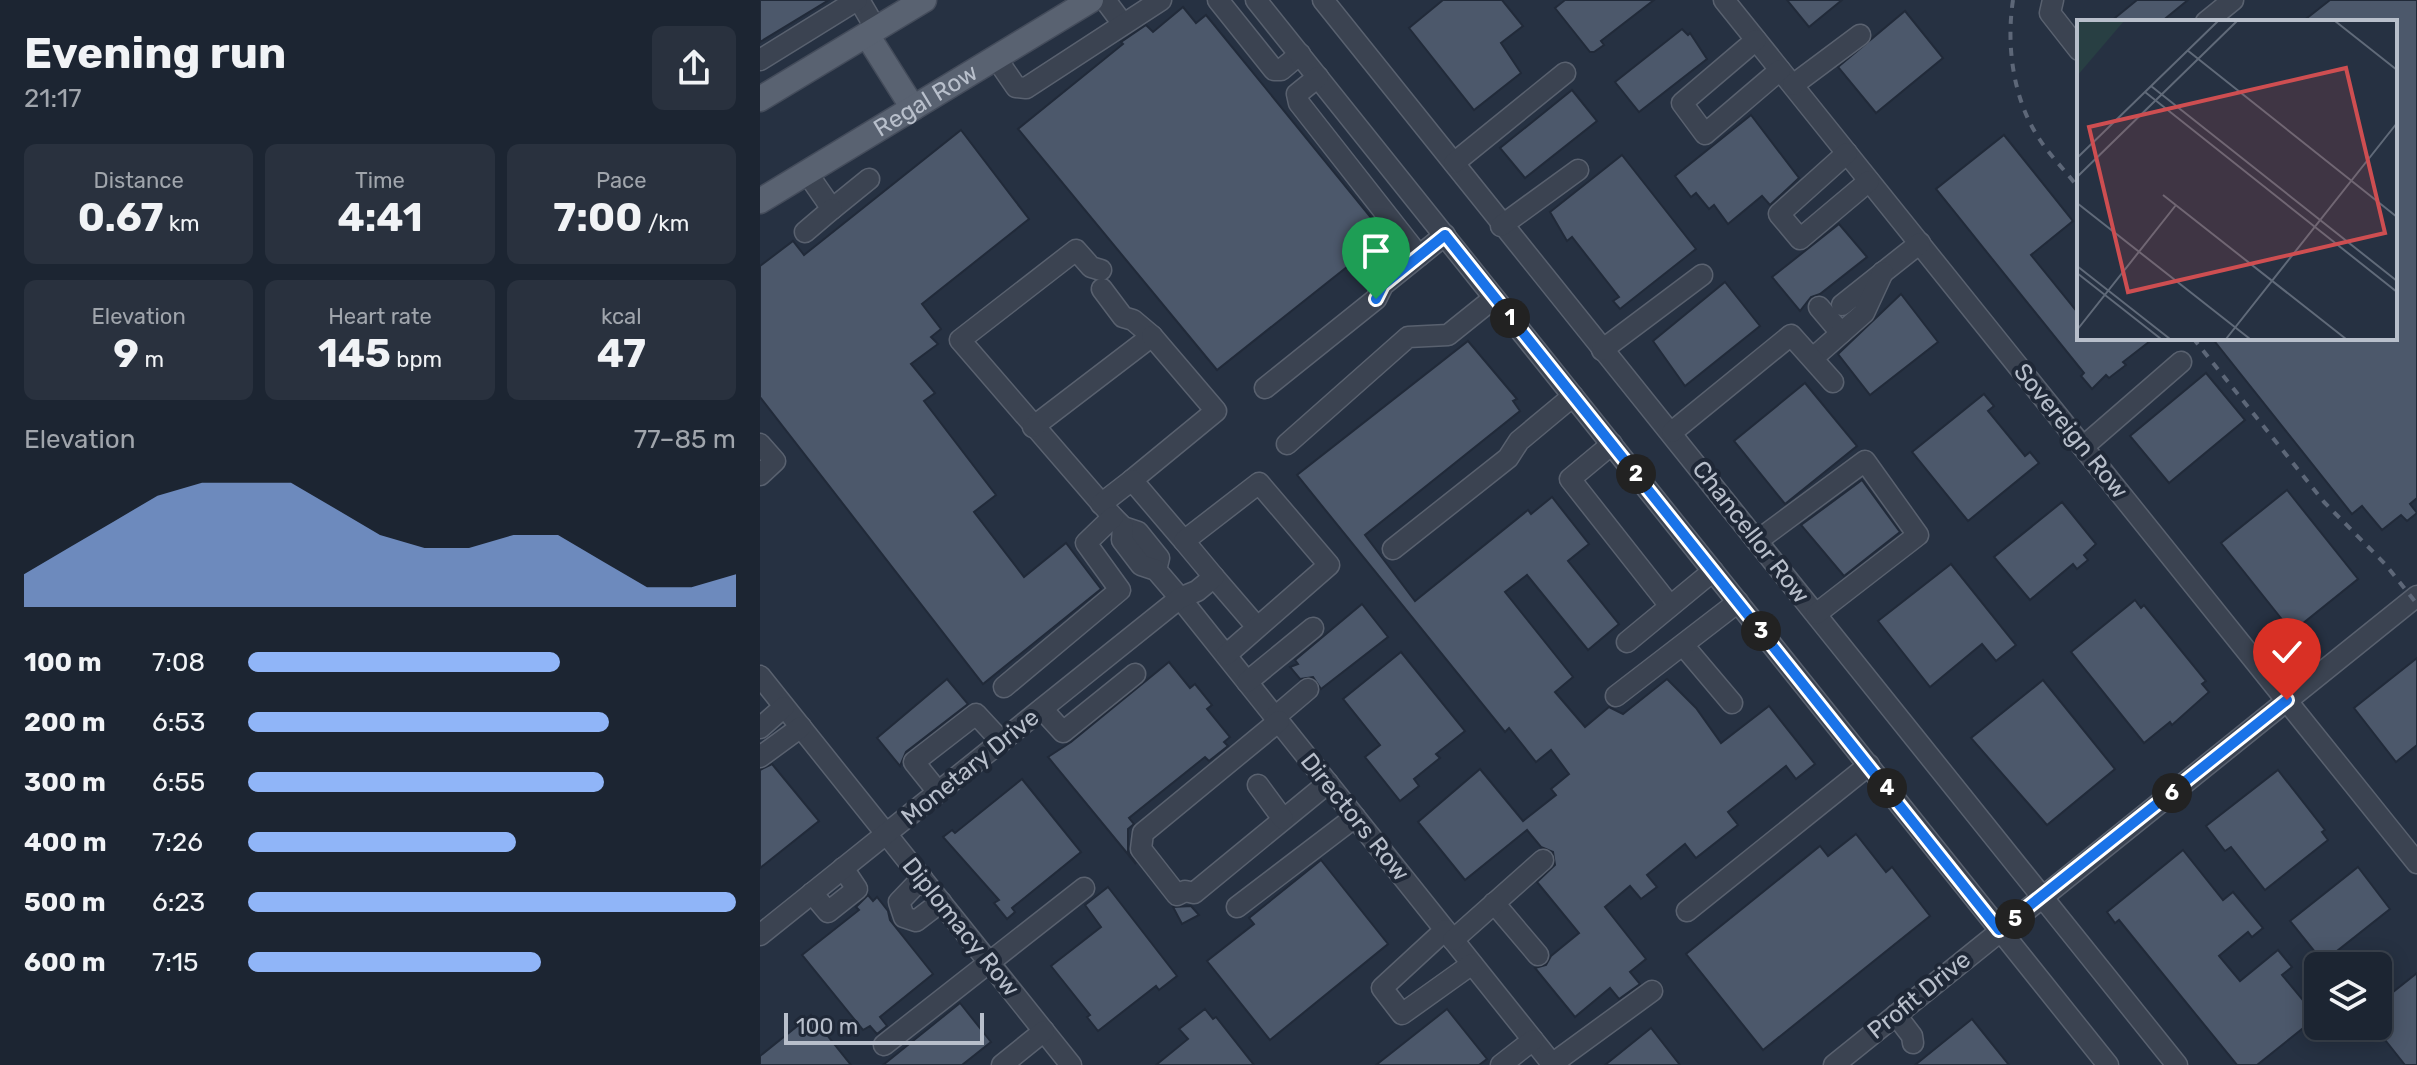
<!DOCTYPE html>
<meta charset="utf-8">
<style>
body{margin:0;font-family:Rubik,sans-serif;background:#29313e;color:#f1f3f6;height:100vh;display:flex;flex-direction:column;font-size:30px;white-space:nowrap}
*{box-sizing:border-box;margin:0}
p{font-size:26px;color:#a0a5ac}
.icon{flex:none;width:44px;height:44px;fill:none;stroke:currentColor;stroke-width:2;stroke-linecap:round;stroke-linejoin:round}
.map{position:relative;flex:1;overflow:hidden}
.sheet{display:flex;flex-direction:column;background:#1c2532;width:760px}
.sheet>*{flex:none}
.buttons{position:absolute;left:1544px;top:952px;display:grid;gap:16px}
.buttons a{display:grid;place-items:center;width:88px;height:88px;border-radius:12px;background:#1c2532;box-shadow:0 4px 20px #0003,0 0 0 2px #3a424d;font-size:40px}
.scale{position:absolute;left:24px;bottom:20px;width:200px;box-sizing:border-box;padding-left:8px;border:4px solid #b8bfcb;border-top:0;font-size:22px;line-height:28px;white-space:nowrap;color:#b8bfcb;-webkit-text-stroke:6px #1f2837;paint-order:stroke}
.pin{position:absolute;display:grid;place-items:center;width:68px;height:68px;color:#fff;margin:-82px -34px;border-radius:50% 50% 50% 0;rotate:-45deg;box-shadow:0 0 8px #0007}
.pin .icon{rotate:45deg}
.km{position:absolute;width:40px;height:40px;margin:-20px;border-radius:50%;background:#222;color:#fff;font-size:22px;line-height:40px;text-align:center}
.round{display:grid;place-items:center;flex:none;width:84px;height:84px;border-radius:12px;background:#29313e}
.overview{display:flex;align-items:center;justify-content:space-between;height:136px;padding:0 24px}
h1{font-size:44px;font-weight:700;line-height:60px}
.figures{display:grid;grid-template-columns:repeat(3,1fr);gap:12px;height:136px;padding:8px 24px}
.figures div{display:grid;align-content:center;border-radius:12px;background:#29313e;text-align:center}
.figures b{font-size:40px;font-weight:700}
.figures small{font-size:22px;font-weight:400}
.figures p{font-size:22px}
.chart{height:224px;padding:16px 24px}
.chart p{display:flex;justify-content:space-between}
.chart svg{width:100%;height:144px;margin-top:8px;fill:#90b5f8;opacity:.7}
ul{padding:0 24px;list-style:none;font-size:26px}
li{display:grid;grid-template-columns:128px 96px 1fr;align-items:center;height:60px}
li i{height:20px;border-radius:10px;background:#90b5f8}
main{display:flex;flex:1;min-height:0}
.map>svg:first-child{display:block}
.building{fill:#4c586b;stroke:#212a39;stroke-width:2}
.lines{fill:none;stroke-linecap:round;stroke-linejoin:round}
.minor-casing{stroke:#59616f;stroke-width:23}
.major-casing{stroke:#444c5b;stroke-width:27}
.minor{stroke:#3b4351;stroke-width:20}
.major{stroke:#596271;stroke-width:24}
.rail{stroke:#5d6778;stroke-width:4;stroke-dasharray:8 8;stroke-linecap:butt}
.route-casing{stroke:#fff;stroke-width:16}
.route{stroke:#1a73e8;stroke-width:10}
.labels{text-anchor:middle;dominant-baseline:central;stroke-width:8;stroke-linejoin:round;paint-order:stroke}
.street-label{font-size:24px;fill:#b8bfcb;stroke:#1f2837}
.inset-road{fill:none;stroke:#606a79;stroke-width:2}
.view{fill:#ce4e51;fill-opacity:0.15;stroke:#ce4e51;stroke-width:4}
.inset-edge{fill:none;stroke:#b8bfcb;stroke-width:4}
</style>
<main>
<section class="sheet">
<div class="overview"><div><h1>Evening run</h1><p>21:17</p></div><a class="round"><svg class="icon" aria-label="share" viewBox="0 0 24 24"><path d="M12 15V3M7 8l5-5 5 5M5 13v7h14v-7"/></svg></a></div>
<div class="figures">
<div><p>Distance</p><b>0.67<small> km</small></b></div>
<div><p>Time</p><b>4:41</b></div>
<div><p>Pace</p><b>7:00<small> /km</small></b></div>
</div>
<div class="figures">
<div><p>Elevation</p><b>9<small> m</small></b></div>
<div><p>Heart rate</p><b>145<small> bpm</small></b></div>
<div><p>kcal</p><b>47</b></div>
</div>
<div class="chart"><p><span>Elevation</span>77–85 m</p>
<svg viewBox="0 0 160 44" preserveAspectRatio="none"><path d="M0 44V34L10 26L20 18L30 10L40 6L50 6L60 6L70 14L80 22L90 26L100 26L110 22L120 22L130 30L140 38L150 38L160 34V44z"/></svg>
</div>
<ul>
<li><b>100 m</b>7:08<i style="width:64%"></i></li>
<li><b>200 m</b>6:53<i style="width:74%"></i></li>
<li><b>300 m</b>6:55<i style="width:73%"></i></li>
<li><b>400 m</b>7:26<i style="width:55%"></i></li>
<li><b>500 m</b>6:23<i style="width:100%"></i></li>
<li><b>600 m</b>7:15<i style="width:60%"></i></li>
</ul>
</section>
<div class="map">
<svg width="1657" height="1065" viewBox="0 0 1657 1065">
<rect width="100%" height="100%" fill="#263142"/>
<!-- building -->
<g class="building">
<path d="M0,0h69l-69,42z"/>
<path d="M683,0h59l21,26 -22,17 20,30 -47,37 -65,-82z"/>
<path d="M805,0h89l-53,41 3,4 -10,7h-4l-35,-44z"/>
<path d="M1027,0h55l-33,27z"/>
<path d="M1377,0h51l-27,22h-51z"/>
<path d="M1570,0h87v498l-7,6 7,9 -10,8 -6,-6 -19,15 -20,-24 -10,8 -140,-176h183v-316h-93z"/>
<path d="M423,7l13,16 10,-8 180,221 -169,134 -199,-241 105,-85 -2,-2 25,-17 7,7z"/>
<path d="M1145,11l38,47 -67,55 -38,-46z"/>
<path d="M922,29l6,6 2,-2 17,26 -68,53 -24,-30z"/>
<path d="M812,90l25,31 -72,57 -25,-30z"/>
<path d="M991,115l48,63 -29,27 -8,-9 -34,28 -14,-19 -5,4 -13,-16 -5,4 -16,-21z"/>
<path d="M201,130l68,89 -107,85 19,25 -10,8 7,7 -27,20 24,29 -11,8 72,94 -22,17 50,65 42,-34 35,46 -118,95 -223,-287v-131l33,-25 11,14z"/>
<path d="M1244,135l69,86 -42,34 48,59v24h75l-31,24 3,3 -17,13 -3,-3 -14,14 -11,-13 3,-3 -148,-184z"/>
<path d="M862,155l74,94 -76,60 -7,-8 6,-4 -47,-60 -5,4 -17,-29z"/>
<path d="M1079,224l28,33 -47,37 -9,3 -11,14 -28,-34z"/>
<path d="M965,282l35,44 -75,60 -32,-45z"/>
<path d="M1141,294l37,48 -68,53 -32,-41z"/>
<path d="M708,341l49,58 -4,2 7,10 -155,124 50,66 113,-91 3,4 21,-17 37,47 -21,17 51,63 -31,26 -61,-75 -22,17 68,85 -18,15 30,35 24,-20 14,7 44,-35 29,29 25,35 48,-37 46,58 -19,15 -10,-13 -58,46 10,13 -42,33 -11,-14 -38,31 10,12 -16,12 -11,-13 -25,21 41,52 -16,13 10,12 -21,15 -9,-11 -35,29 -40,-49 11,-3 5,-9 28,-23 -42,-51 18,-17 -2,-13 -12,-5 -14,-17 -62,50 -47,-58 62,-53 43,52 33,-26 -5,-6 18,-15 -18,-24 -15,12 -27,-34 -4,4 -208,-257z"/>
<path d="M1446,373l39,47 -76,63 -39,-47z"/>
<path d="M1045,383l52,63 -72,58 -51,-63z"/>
<path d="M1224,394l10,12 -6,5 37,45 5,-4 9,11 -71,58 -56,-69z"/>
<path d="M1102,480l38,52 -56,44 -43,-51z"/>
<path d="M1527,490l71,89 -66,53 -71,-89z"/>
<path d="M1302,502l34,42 -12,11 4,5 -11,9 -4,-5 -43,36 -36,-43z"/>
<path d="M1191,564l65,81 -20,16 -14,-17 -52,43 -52,-66z"/>
<path d="M1375,600l6,8 3,-3 62,76 -4,3 7,8 -37,33 -2,-3 -26,21 -73,-91z"/>
<path d="M602,604l26,33 -67,52 -8,-12 -13,2 -10,-12 8,-3 -3,-4z"/>
<path d="M641,652l64,79 -29,23 4,4 -26,21 5,7 -19,15 -35,-44 15,-12 -37,-46z"/>
<path d="M1657,658v87l-21,17 -42,-54z"/>
<path d="M409,662l21,26 5,-4 17,21 -5,4 23,28 -6,5 4,4 -19,15 -4,-4 -76,61 5,6 -6,5v23l8,12 -88,-107 23,-15z"/>
<path d="M187,679l21,25 -62,48 -6,14 -23,-28z"/>
<path d="M1283,680l72,89 -68,56 -76,-87z"/>
<path d="M12,764l47,57 -59,47v-98z"/>
<path d="M1518,770l47,60 -3,2 6,8 -63,50 -34,-43 -6,4 -19,-25z"/>
<path d="M262,779l59,73 -69,56 3,4 -8,7 -13,-16 5,-3 -56,-63 9,-7 3,3z"/>
<path d="M1096,834l30,38 6,-5 38,49 -167,134 -77,-96 134,-108 8,10z"/>
<path d="M1423,850l40,50 10,-8 30,36 -11,9 -4,-5 -29,24 21,25 38,-31 14,17 -10,8 35,42 -60,48h-20l-118,-145 -4,3 -8,-11z"/>
<path d="M561,860l67,84 -118,96 -63,-79 47,-37 -5,-6z"/>
<path d="M1598,867l32,42 -67,53 -33,-41z"/>
<path d="M348,887l69,89 -18,14 -3,-4 -58,45 -11,-14 3,-2 -39,-49 50,-39 -16,-22z"/>
<path d="M108,895l5,6 4,-4 11,14 2,9 43,54 -53,43 7,9 -10,8 -7,-8 -7,4 -61,-75 57,-45 -3,-3z"/>
<path d="M431,906l8,9 -17,9 -9,-17z"/>
<path d="M1657,973v92h-12l-27,-34v-27z"/>
<path d="M200,1003l31,39 -29,23h-79z"/>
<path d="M445,1009l8,10 3,-2 38,48h-98l32,-26 -9,-10z"/>
<path d="M687,1009l40,50 -8,6h-103z"/>
<path d="M51,1015l40,50h-91v-9z"/>
<path d="M1212,1019l37,46h-94z"/>
<path d="M891,1028l29,37h-75z"/>
</g>
<g class="lines">
<!-- minor casing -->
<g class="minor-casing">
<g id="minor">
<path d="M99,0l17,29"/>
<path d="M345,0l18,24"/>
<path d="M458,0l56,70h7l19,-16"/>
<path d="M496,0l852,1065"/>
<path d="M563,0l854,1065"/>
<path d="M964,0l693,863"/>
<path d="M1293,0l-3,13 29,37"/>
<path d="M1446,22l27,-22"/>
<path d="M996,40l-74,63 23,31 75,-64"/>
<path d="M236,58l20,29 10,1 135,-88"/>
<path d="M0,60l97,-60"/>
<path d="M558,77l-21,17 2,9 120,153 26,-21"/>
<path d="M1033,85l67,-50"/>
<path d="M1087,153l-68,61 21,25 69,-58"/>
<path d="M694,163l111,-90"/>
<path d="M47,173l25,36 37,-30"/>
<path d="M741,226l77,-56"/>
<path d="M45,232l27,-23"/>
<path d="M341,270l-10,-3 -15,-17 -116,90 153,177 10,10 15,5 21,26 -3,12"/>
<path d="M1082,305l78,-62"/>
<path d="M1059,307l22,26"/>
<path d="M842,350l100,-75"/>
<path d="M1053,358l51,-45 19,-41"/>
<path d="M505,388l111,-89 7,-14 36,-29"/>
<path d="M273,427l119,-91 -19,-16 -10,-3 -21,-28"/>
<path d="M912,432l119,-97 42,47"/>
<path d="M0,444l15,17 -15,14"/>
<path d="M527,444l121,-107 40,-2 46,-37"/>
<path d="M852,444l-42,35 100,127"/>
<path d="M1323,447l98,-85"/>
<path d="M372,480l84,-69 -64,-75"/>
<path d="M341,504l31,-24 52,61"/>
<path d="M363,527l-1,13 19,25 15,5 24,28 373,467"/>
<path d="M997,541l108,-80 53,74 -102,79"/>
<path d="M633,549l115,-91 11,-17 54,-45"/>
<path d="M454,577l43,50"/>
<path d="M867,642l86,-71"/>
<path d="M923,645l49,58"/>
<path d="M0,676l311,389"/>
<path d="M487,682l66,-54"/>
<path d="M244,687l116,-97 -34,-47 27,-26"/>
<path d="M856,696l122,-94"/>
<path d="M282,709l21,23 72,-58"/>
<path d="M515,717l33,-28"/>
<path d="M519,721l-136,112 -2,16 36,46 8,-4 9,2 134,-110"/>
<path d="M0,728l24,-21"/>
<path d="M0,757l41,-30"/>
<path d="M498,785l25,34"/>
<path d="M178,792l-24,-30 62,-48 25,27"/>
<path d="M162,878l-23,24 5,15 12,4 25,-19"/>
<path d="M52,893l16,19 29,-23 -14,-21"/>
<path d="M734,903l44,52"/>
<path d="M477,907l118,-90"/>
<path d="M927,911l182,-146"/>
<path d="M685,930l-63,58 20,26 70,-50"/>
<path d="M0,935l420,-337 17,-7 17,-14 -30,-36 75,-58 70,82 -103,90"/>
<path d="M693,940l90,-80"/>
<path d="M1136,1015l16,21 1,7"/>
<path d="M124,1045l200,-157"/>
<path d="M792,1064l100,-73"/>
<path d="M242,1065l42,-34"/>
<path d="M741,1065l32,-25"/>
<path d="M1074,1065l583,-469"/>
</g>
</g>
<!-- major casing -->
<g class="major-casing">
<g id="major">
<path d="M107,35l46,73"/>
<path d="M0,99l164,-99"/>
<path id="s1" d="M0,201l331,-201"/>
</g>
</g>
<!-- minor -->
<use href="#minor" class="minor"/>
<!-- major -->
<use href="#major" class="major"/>
<!-- rail -->
<g class="rail">
<path d="M1253,0c-7,46 0,100 27,140 11,17 27,32 39,49"/>
<path d="M1433,338l131,164 61,62 32,40"/>
</g>
</g>
<g class="lines">
<!-- route casing -->
<g class="route-casing">
<path id="route" d="M616,299l7,-14 62,-50 554,695 288,-230"/>
</g>
<!-- route -->
<use href="#route" class="route"/>
</g>
<g class="labels">
<!-- street labels -->
<g class="street-label">
<text stroke="none"><textPath href="#s1" startOffset="194">Regal Row</textPath></text>
<text transform="translate(1311 431) rotate(51)">Sovereign Row</text>
<text transform="translate(991 532) rotate(52)">Chancellor Row</text>
<text transform="translate(210 767) rotate(-39)">Monetary Drive</text>
<text transform="translate(595 817) rotate(51)">Directors Row</text>
<text transform="translate(201 927) rotate(51)">Diplomacy Row</text>
<text transform="translate(1159 995) rotate(-39)">Profit Drive</text>
</g>
</g>
<!-- overview -->
<g transform="translate(1317 20)">
<rect width="320" height="320" fill="#263142"/>
<path d="M0,1h47l-47,55z" fill="#283f43"/>
<path class="inset-road" d="M258,1l62,49M110,30l210,167M74,66l246,195M68,72l252,200M0,138l141,-137M0,157l160,-156M86,175l183,144M0,183l173,136M0,246l93,73M0,253l84,66M0,310l99,-125M149,319l171,-216"/>
<path class="view" d="M269,48l39,165 -257,59 -39,-165z"/>
<rect width="320" height="320" class="inset-edge"/>
</g>
</svg>
<div class="buttons">
<a><svg class="icon" aria-label="layers" viewBox="0 0 24 24"><path d="M12 4l9 5-9 5-9-5zM3 14l9 5 9-5"/></svg></a>
</div>
<div class="scale">100 m</div>
<div class="pin" style="left:616px;top:299px;background:#1e9e55"><svg class="icon" aria-label="arrive" viewBox="0 0 24 24"><path d="M6 21V4h12l-3 4 3 4H6"/></svg></div>
<div class="pin" style="left:1527px;top:700px;background:#d93025"><svg class="icon" aria-label="check" viewBox="0 0 24 24"><path d="M5 12l5 5 9-10"/></svg></div>
<b class="km" style="left:750px;top:318px">1</b>
<b class="km" style="left:876px;top:474px">2</b>
<b class="km" style="left:1001px;top:631px">3</b>
<b class="km" style="left:1127px;top:788px">4</b>
<b class="km" style="left:1255px;top:919px">5</b>
<b class="km" style="left:1412px;top:793px">6</b>
</div>
</main>
